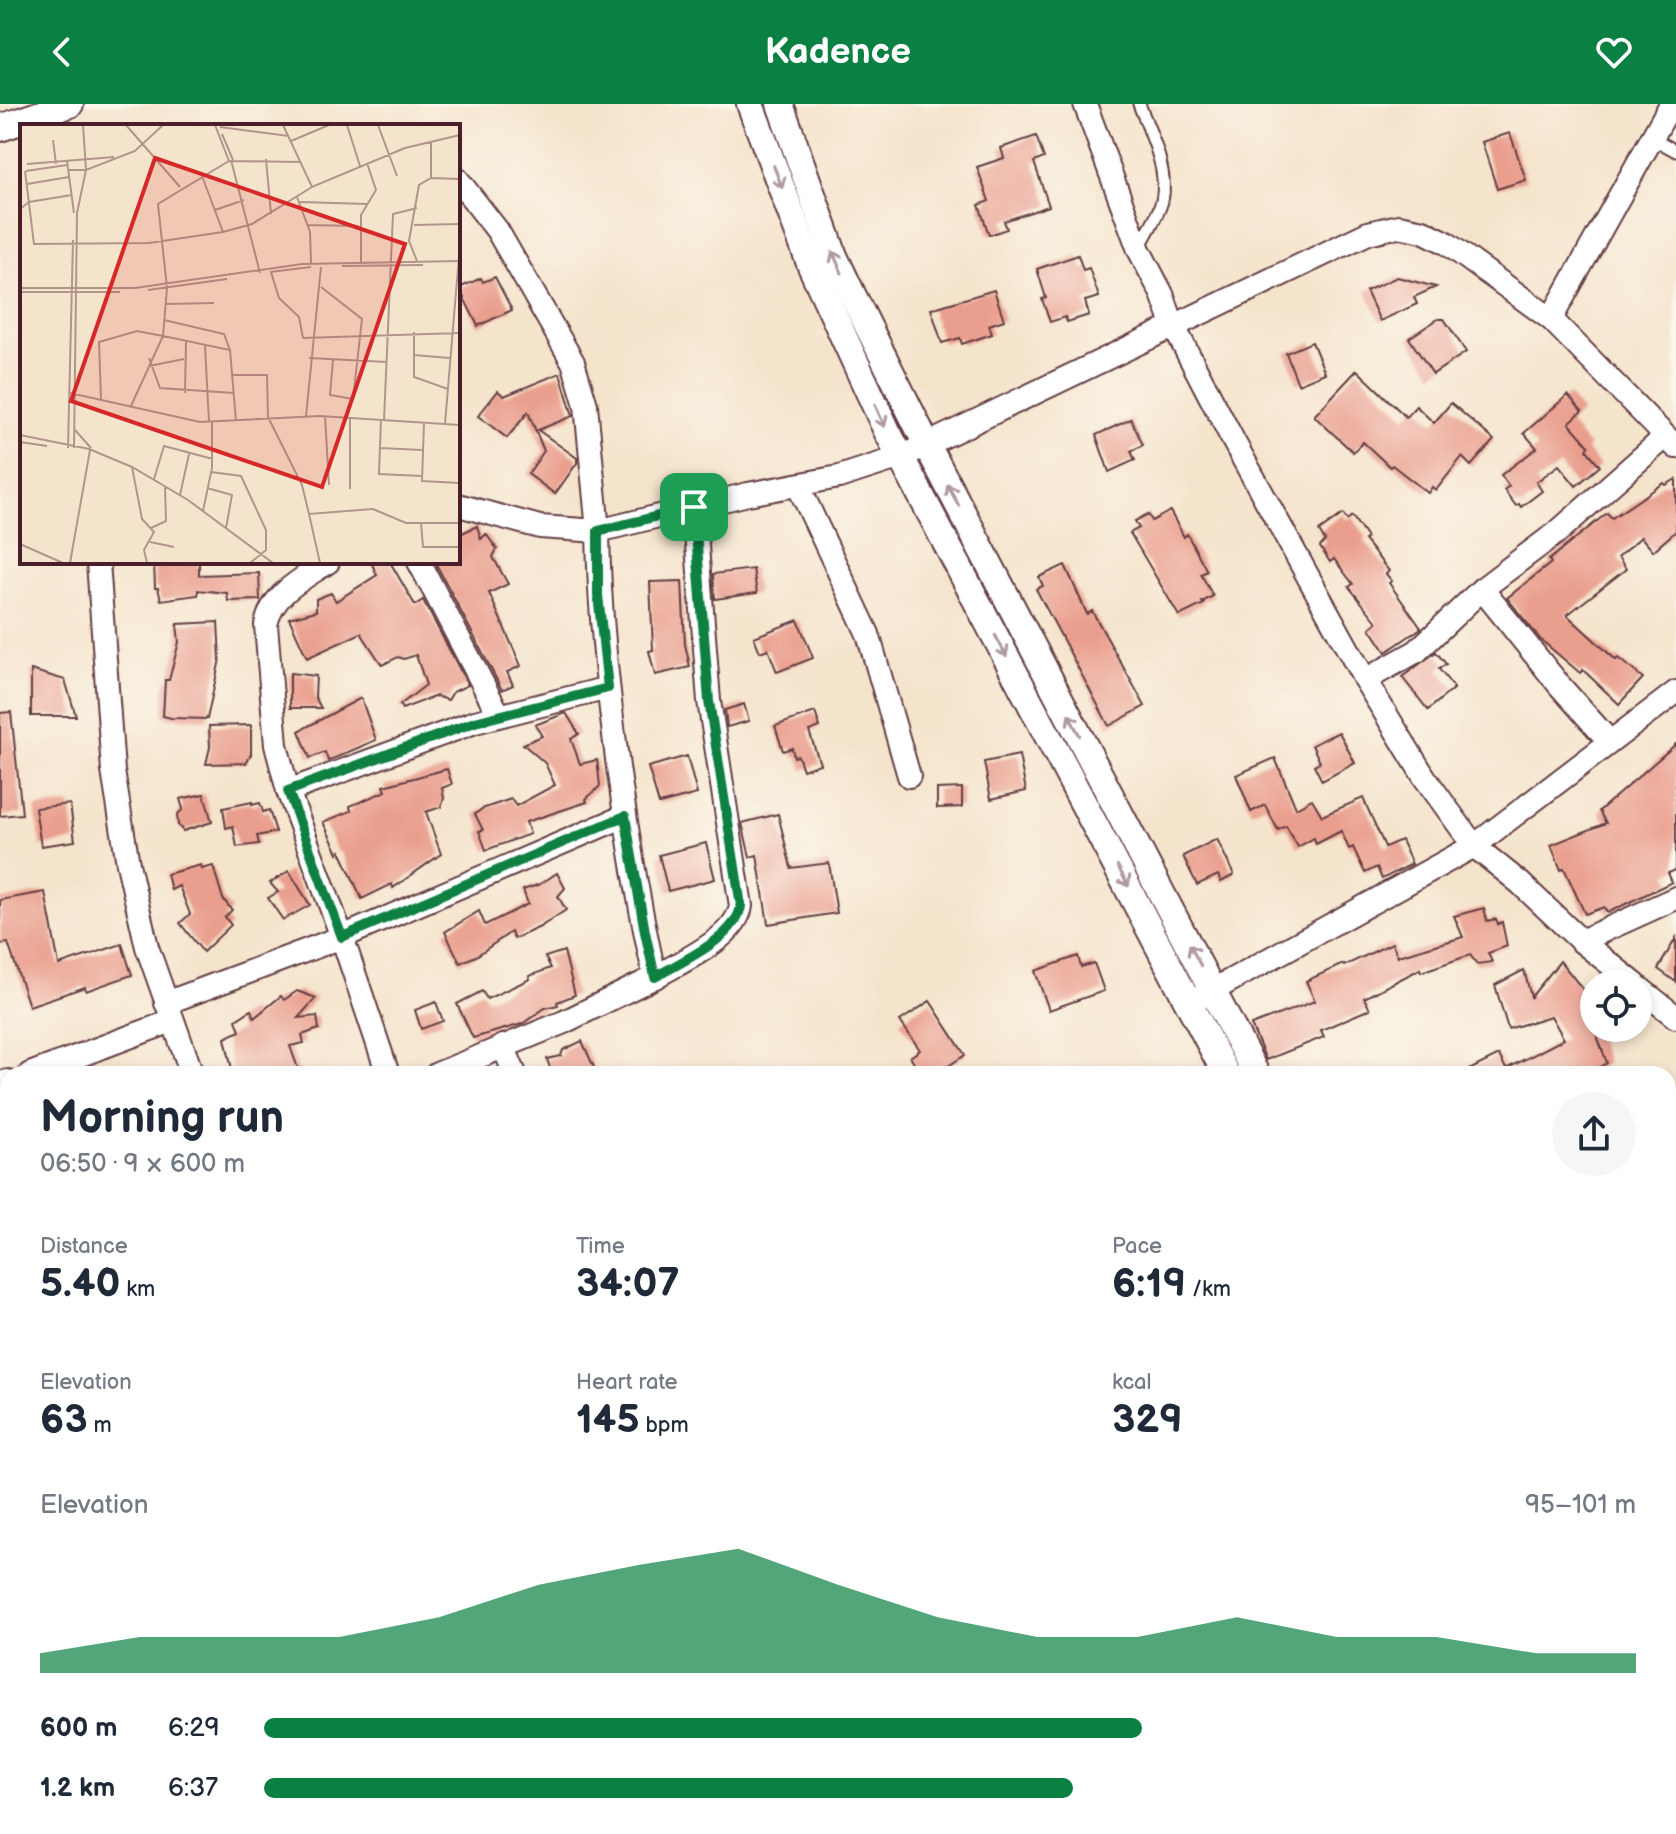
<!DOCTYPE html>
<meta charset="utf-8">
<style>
body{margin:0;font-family:"Balsamiq Sans",sans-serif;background:#f6f6f7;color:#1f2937;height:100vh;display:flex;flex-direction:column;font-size:30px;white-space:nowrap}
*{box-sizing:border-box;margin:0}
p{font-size:26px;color:#747a83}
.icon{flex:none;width:44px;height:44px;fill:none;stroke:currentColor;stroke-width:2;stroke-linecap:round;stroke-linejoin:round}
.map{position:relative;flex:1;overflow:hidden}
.details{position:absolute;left:0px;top:962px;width:1676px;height:768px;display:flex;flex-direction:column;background:#fff;border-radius:24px 24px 0 0;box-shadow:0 4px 12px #0003}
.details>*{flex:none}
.tools{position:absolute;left:1580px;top:866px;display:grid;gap:16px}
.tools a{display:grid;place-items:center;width:72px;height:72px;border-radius:50%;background:#fff;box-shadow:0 4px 12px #0003;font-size:40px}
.pin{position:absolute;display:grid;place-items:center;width:68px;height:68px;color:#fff;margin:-34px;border-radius:16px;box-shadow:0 4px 12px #0006}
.round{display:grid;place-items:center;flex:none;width:84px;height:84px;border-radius:42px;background:#f6f6f7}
.overview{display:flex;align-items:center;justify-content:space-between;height:136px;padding:0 40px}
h1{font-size:44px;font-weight:700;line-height:60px}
.figures{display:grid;grid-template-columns:repeat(3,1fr);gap:12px;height:136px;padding:8px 40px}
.figures div{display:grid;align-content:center}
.figures b{font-size:40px;font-weight:700}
.figures small{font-size:22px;font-weight:400}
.figures p{font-size:22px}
.chart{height:224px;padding:16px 40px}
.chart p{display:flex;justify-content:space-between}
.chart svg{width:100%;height:144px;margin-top:8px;fill:#0b8043;opacity:.7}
ul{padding:0 40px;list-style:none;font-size:26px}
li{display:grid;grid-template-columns:128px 96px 1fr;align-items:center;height:60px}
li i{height:20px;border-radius:10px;background:#0b8043}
header{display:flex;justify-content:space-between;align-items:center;height:104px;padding:0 40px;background:#0b8043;color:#fff;font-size:36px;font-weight:700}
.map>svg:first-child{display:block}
.building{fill:#ea9f8e}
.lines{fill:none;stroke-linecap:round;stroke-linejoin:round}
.service-casing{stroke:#643d43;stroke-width:15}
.minor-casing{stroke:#643d43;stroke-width:26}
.tertiary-casing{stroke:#643d43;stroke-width:30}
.service{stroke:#fff;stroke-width:11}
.minor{stroke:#fff;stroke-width:22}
.tertiary{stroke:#fff;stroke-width:26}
.oneway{stroke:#ae9aa0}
.route-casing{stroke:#fff;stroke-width:16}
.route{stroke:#0b8043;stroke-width:10}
.inset-road{fill:none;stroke:#b1958c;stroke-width:2}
.view{fill:#d62828;fill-opacity:0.15;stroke:#d62828;stroke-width:4}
.inset-edge{fill:none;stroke:#4a1f2b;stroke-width:4}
</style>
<header><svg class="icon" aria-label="back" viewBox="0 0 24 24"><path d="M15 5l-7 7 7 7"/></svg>Kadence<svg class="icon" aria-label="heart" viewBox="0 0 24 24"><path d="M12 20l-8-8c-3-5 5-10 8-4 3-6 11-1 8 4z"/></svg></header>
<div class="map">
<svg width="1676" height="1730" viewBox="0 0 1676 1730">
<rect width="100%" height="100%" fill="#fbf7ec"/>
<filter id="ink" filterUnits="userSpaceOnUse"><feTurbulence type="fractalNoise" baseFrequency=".0125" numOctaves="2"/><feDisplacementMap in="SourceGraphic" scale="16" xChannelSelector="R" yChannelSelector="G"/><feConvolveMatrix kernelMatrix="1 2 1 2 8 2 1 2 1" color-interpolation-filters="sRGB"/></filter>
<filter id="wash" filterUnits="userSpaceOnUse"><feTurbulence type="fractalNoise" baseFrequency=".006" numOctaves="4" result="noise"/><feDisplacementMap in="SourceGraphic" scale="32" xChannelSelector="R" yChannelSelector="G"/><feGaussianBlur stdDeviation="1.8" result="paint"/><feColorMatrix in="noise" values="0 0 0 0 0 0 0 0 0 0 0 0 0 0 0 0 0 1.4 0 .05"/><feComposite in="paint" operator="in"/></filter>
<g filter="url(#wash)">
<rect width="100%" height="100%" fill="#f5e4cc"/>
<g id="blocks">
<!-- building -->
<g class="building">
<path d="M1510,29l16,47 -29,9 -15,-47z"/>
<path d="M1036,32l8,22 -10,4 15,44 -45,15 3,8 -18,6 -10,-30 10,-4 -12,-34 27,-9 -3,-10z"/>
<path d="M1078,151l5,15 6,-2 10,29 -14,4 4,14 -22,7 -2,-5 -15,5 -8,-23 4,-1 -9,-29z"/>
<path d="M495,173l17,33 -34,16 -19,-38 22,-10 2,4z"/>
<path d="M1397,173l39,10 -22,10 3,7 -37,17 -14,-30z"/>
<path d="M994,186l10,30 -15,5 3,9 -30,10 -2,-6 -18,5 -11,-34z"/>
<path d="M1438,215h6l22,33 -33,22 -24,-36z"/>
<path d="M1312,238l13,31 -27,11 -12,-31z"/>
<path d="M1357,266l49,47 10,-11 18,17 17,-20 43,37 -23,26 -9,-9 -26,33 -4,-3 -4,6 -36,-28 -2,2 -27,-25 -10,10 -39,-36z"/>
<path d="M560,269l13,43 -35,14 39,28v5l-22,31 -27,-20 16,-23 -16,-39 -21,26 -29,-22 20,-25 6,5z"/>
<path d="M1568,291l14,16 -13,12 20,23 -2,4 13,16 -24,20 -17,-21 -23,17 6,9 -21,16 -2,-3 -3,2 -12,-16 5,-4 -8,-11 36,-27 -13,-15z"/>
<path d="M1131,315l12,26 -12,6 4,9 -26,12 -13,-37z"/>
<path d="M1676,375v52l-23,20 -12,-14 -23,20 8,12 -59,46 49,45 2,-2 25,20 -24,26 -36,-34 -3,3 -40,-34 -33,-41 44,-35 -2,-3 58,-47 5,5 52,-35 2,2z"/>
<path d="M1170,407l14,26 3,-3 20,37 -6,3 12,22 -11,6 2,2 -25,12 -49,-83 9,-5 -4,-7 13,-7 4,7z"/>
<path d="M1343,410l4,6 5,-4 15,22 -3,2 25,31 -3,3 6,7 -3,2 32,45 -35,24 -16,-24 7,-6 -28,-35 4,-3 -19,-25 -4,3 -10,-15 5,-6 -6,-10z"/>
<path d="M477,422l4,13 5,-5 11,15 -4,8 15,27 -19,9 32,73 -14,6 6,13 -11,5 -67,-128h23v-27z"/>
<path d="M154,458h45v13l60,-2 1,27 -32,1 -1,-8 -29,-3v5l-37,5 -3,-12h-3z"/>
<path d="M371,458h19l25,43 8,-5 45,85 -15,7 -5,8 -12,-4 -34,13 -2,-4 26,-20 -10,-30 -12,4 -6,-2 -16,8 -21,-32 -54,25 -18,-40 27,-7v-12l15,-6 5,8 41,-26z"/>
<path d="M1065,461l22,49 5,-3 53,95 -36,20 -73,-137 7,-3 -4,-9z"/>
<path d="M753,465l4,24 -42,6 -2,-25z"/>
<path d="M682,477l3,63 5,23 -35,8 -6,-24 4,-1 -3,-68z"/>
<path d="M798,516l15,38 -36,14 -9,-23 -8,3 -6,-15z"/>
<path d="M218,518l2,37 -13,60 -36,-1 -8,-2 2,-36h4l10,-38 -2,-18z"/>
<path d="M1436,548l10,12 -7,5 15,19 -26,22 -26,-33z"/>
<path d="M31,566l34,10 11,36h-45z"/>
<path d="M290,569l26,3 -1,21 6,11h-31z"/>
<path d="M361,594l15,42 -48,21 -3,-9 -15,6 -11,-27z"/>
<path d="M744,600l5,17 -22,6 -2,-17z"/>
<path d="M11,608l11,102 -22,2v-103z"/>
<path d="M815,608l5,15 -11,4 11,33 -17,6 -5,-14 -4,1 -2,-9 -9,3 -8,-25z"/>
<path d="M566,609l13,21 -8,5 9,25 17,-4 3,26 -14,13 1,3 -61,20 4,12 -44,16 -7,-19 4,-1 -8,-16 7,-5 29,-10 5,7 39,-21 -10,-22 -22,-19 19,-8 -7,-11z"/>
<path d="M251,621v29l-5,9 -40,1 4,-17 -1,-21z"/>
<path d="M1339,628l16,31 -33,18 -8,-16 6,-3 -8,-17z"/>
<path d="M1676,640v126l-8,3 4,9 -65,31 -3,-6 -19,7 -21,-46 -3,2 -10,-25 55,-22 -7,-12z"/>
<path d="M1019,651l7,36 -35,8 -7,-37z"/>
<path d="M687,652l10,38 -38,10 -11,-37z"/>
<path d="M1275,654l21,50 16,-9 10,17 41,-18 22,49 16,-7 11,24 -30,15 -5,-12 -12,6 -12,-26 -4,2 -8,-18 -25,13 -2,-6 -16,9 -12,-21 -8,4 -13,-25 -14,7 -15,-37z"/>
<path d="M447,665l5,15 -10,4 2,10 -3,9 -15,5 15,42 -48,34 -1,-4 -30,15 -22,-48 -2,2 -15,-31 28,-11 -1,-5 36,-15 -2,-5z"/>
<path d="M962,684v19l-25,1v-19z"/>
<path d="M204,690l8,28 -29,9 -5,-6 -1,-10 6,-6 -3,-10z"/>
<path d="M252,698v3l8,-2 3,9 6,-2 7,22 -19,4 2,8 -22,3 -4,-21 -7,2 -3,-20z"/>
<path d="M70,700l5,37 -34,5 -6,-38z"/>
<path d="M778,710l13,54 38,-5 8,50 -69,11 -11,-69 -7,2 -8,-34z"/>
<path d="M1217,735l17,36 -13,7 -3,-7 -21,10 -14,-29z"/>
<path d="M706,739l9,36 -47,12 -9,-36z"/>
<path d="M201,761l1,4 11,-3 10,33 9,11 -7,7 6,8 -28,27 -23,-29 10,-9 -11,-28 -8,4 -4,-16z"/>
<path d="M289,767l21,34 -27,15 -15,-22 10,-6 -8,-9z"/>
<path d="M557,769l8,15 -7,8 8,14 -26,17 -26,12 -3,-7 -35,24 -16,7 -15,-31 34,-21 6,14 43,-21 -5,-14 17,-6z"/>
<path d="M45,788l14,73 63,-21 10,31 -46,16 -1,-4 -56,19 -21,-63 -8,1v-44z"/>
<path d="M1484,804l3,13 9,-2 2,5 4,-2 5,24 -19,7 4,9 -15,2 -7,-9 -49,17 -1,-3 -56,29 6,11 -49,21 3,7 -58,23 -15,-35 64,-24 -9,-20 37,-17 1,2 48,-23 6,13 65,-19 -9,-21z"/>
<path d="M1676,834v44l-18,-13z"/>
<path d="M564,847l11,44 -18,7 1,3 -13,3 -23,16 -49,14 -16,-34 25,-13 5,8 43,-20 -1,-3 22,-8 -6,-11z"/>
<path d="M1078,852l3,11 13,-4 10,28 -55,19 -14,-39z"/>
<path d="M1560,857l34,42v5l-6,3 19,52 -19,11h-127l38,-19 7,14 58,-30 -13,-23 -43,13 -13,-44 29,-15 7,27z"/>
<path d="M297,887l19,7 -18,20 19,-2 2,13 -17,6 2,8 -14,3 10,28h-67l-8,-36 15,-7 -4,-11 15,-10 3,8 27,-22 3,4z"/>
<path d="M930,897l35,54 -29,19h-15l-11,-17 10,-7 -20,-29z"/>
<path d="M436,898l7,19 -22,8 -6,-19z"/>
<path d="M582,937l15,33h-45l-5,-15 14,-3 2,-6z"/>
</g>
</g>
</g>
<g filter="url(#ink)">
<use href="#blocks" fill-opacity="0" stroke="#643d43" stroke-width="2"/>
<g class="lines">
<!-- service casing -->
<g class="service-casing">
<g id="service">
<path d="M1139,0c11,29 30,66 23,97 -4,15 -15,31 -22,45"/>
<path d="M1652,34l24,13"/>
</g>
</g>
<!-- minor casing -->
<g class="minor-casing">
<g id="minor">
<path d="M1085,0l54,146 23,44 11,31 61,117 131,238 60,98 49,68 46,37 61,58 54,43"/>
<path d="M458,76l39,50 76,132 13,43 12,126 -58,-4 -82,-22"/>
<path d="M1551,215l120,-215"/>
<path d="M798,381l70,149 41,142"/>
<path d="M98,458l15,209 15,93 19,83 45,127"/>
<path d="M328,458c-25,17 -56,31 -62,63l10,120 12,46 54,146 46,137"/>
<path d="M419,458l80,153"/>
<path d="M1482,485l78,97 49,55"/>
<path d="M1365,576l52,-29 65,-62 78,-59 105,-93"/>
<path d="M288,687l187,-69 133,-34"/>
<path d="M1581,837l95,-43"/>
<path d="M655,873c27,-16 81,-39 86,-71l-32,-205 -15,-194"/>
<path d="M1638,883l38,30"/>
<path d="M1197,895l277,-153 202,-154"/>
<path d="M166,899l176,-66 283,-121"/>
<path d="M503,942l12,28"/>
<path d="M30,970l142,-53"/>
<path d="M437,970l127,-52 91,-45c-16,-69 -27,-139 -37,-210 -10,-78 -19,-156 -20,-236l150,-37 91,-17 62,-20 467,-224 31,-7 24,5 22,11 106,77 125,128"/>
<path d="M0,979l8,-2"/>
<path d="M1668,1024l8,-6"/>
<path d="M1668,1217l8,-2"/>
<path d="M1668,1328l8,24"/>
<path d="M1668,1417l8,-3"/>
<path d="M0,1578l8,-8"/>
<path d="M1668,1650l8,-3"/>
<path d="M482,1722l3,8"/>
<path d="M607,1722l3,8"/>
<path d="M868,1722l2,8"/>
<path d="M1033,1722l3,8"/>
<path d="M123,1730l18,-8"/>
<path d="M708,1730l32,-8"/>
<path d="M1418,1730l28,-8"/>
</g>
</g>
<!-- tertiary casing -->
<g class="tertiary-casing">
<g id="tertiary">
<path d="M750,0l61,162 76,165 339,643"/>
<path d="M780,0l54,152 19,40 74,149 329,629"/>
<path d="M0,24l70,-24"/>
<path d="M1526,1722l3,8"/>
<path d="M1556,1722l2,8"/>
</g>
</g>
<!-- service -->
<use href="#service" class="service"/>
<!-- minor -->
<use href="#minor" class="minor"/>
<!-- tertiary -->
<use href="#tertiary" class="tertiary"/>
</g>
<!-- one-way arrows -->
<defs><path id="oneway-shaft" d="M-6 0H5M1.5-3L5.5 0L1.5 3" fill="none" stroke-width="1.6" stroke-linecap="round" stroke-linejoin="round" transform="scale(2)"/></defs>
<g class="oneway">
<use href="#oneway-shaft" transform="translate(778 73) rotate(69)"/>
<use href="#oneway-shaft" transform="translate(837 158) rotate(-114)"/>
<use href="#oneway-shaft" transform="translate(880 312) rotate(66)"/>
<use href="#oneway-shaft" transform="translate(953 391) rotate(-118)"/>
<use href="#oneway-shaft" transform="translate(1001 542) rotate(62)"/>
<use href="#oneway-shaft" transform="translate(1074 621) rotate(-118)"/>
<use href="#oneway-shaft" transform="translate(1123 772) rotate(62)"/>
<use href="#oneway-shaft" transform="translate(1195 851) rotate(-118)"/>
</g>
</g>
<g class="lines" filter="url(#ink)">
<!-- route casing -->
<g class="route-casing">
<path id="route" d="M694,403l15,194 32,205c-5,32 -59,55 -86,71l-10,-45 -20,-116 -283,121 -54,-146 187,-69 133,-34 -10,-93v-64z"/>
</g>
<!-- route -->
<use href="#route" class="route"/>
</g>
<!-- overview -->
<g transform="translate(20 20)">
<rect width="440" height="440" fill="#f5e4cc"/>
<path class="inset-road" d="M106,1l54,62M195,1l14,36M263,1l29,62 93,-39 55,-13M327,1l13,41M358,1l19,51M200,3l69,9M202,10l11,26M33,16l3,24M271,17l38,-16M411,18v36l29,1M246,35l5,55M211,36l29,113M47,37l7,52M7,40l87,-7M48,46h18l49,-19 28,-26M5,47l9,73 115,-1 74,-11 29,-8 60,-37M6,47l41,-6M182,52l21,56M7,60l42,-7M277,73l13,35 1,31M280,78l67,2M0,85l9,-7 43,-7M195,86l29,-10M288,101l51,1M394,101l46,-1M397,137l-8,-20 10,-56 12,-7M341,138v-47l15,-25 -9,-27M322,142l81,-1M250,148l41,-5M251,148l8,26 20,19 4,21 157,-5M301,163l41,32 -9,80 -23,-4 3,-35M0,164h115l167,-24 158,-3M128,166l79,-11M0,168h100M146,180l48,-1M144,196l60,14 6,16M394,208v45l34,12M185,222l4,76M393,231l37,3M129,234l11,30 74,5M289,234l78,4M129,242l35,-7M213,251h34l1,42 34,68 7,29 64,-5 33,14h54M50,269l130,29 120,-6 140,9M165,269l1,-51M81,275l-2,-57 38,-11 26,5 -32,70M286,292l15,-149M305,292l4,69M330,293v72M361,295l-2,55 42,2M364,296l9,-206 24,-6M216,297l-6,-71 -67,-14 4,-48 -9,-84 71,-43 72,1M404,299l-2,58 38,2M425,300l15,-180M55,306l16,18M0,311l69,14 43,18 56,33 85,63M0,318l27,4M48,324l5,-208M54,324l3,-235 9,-43 -3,-45M360,324l42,2M112,343l10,52 12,13 -10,18 3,13M191,348l30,4 25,54v20l-16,13M134,355l10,-33 49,13M187,364l25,7 -6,33M160,371l9,-41M183,387l9,-43v-46M289,390l11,49M401,399l2,24h37M131,404l15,-7 -1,-34M130,418l24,5M0,420l43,19M50,439l20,-113"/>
<path class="view" d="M135,34l250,86 -83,243 -251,-86z"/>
<rect width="440" height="440" class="inset-edge"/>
</g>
</svg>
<div class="tools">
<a><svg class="icon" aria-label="locate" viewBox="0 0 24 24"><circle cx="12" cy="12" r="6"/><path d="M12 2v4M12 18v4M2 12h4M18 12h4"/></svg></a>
</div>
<div class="pin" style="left:694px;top:403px;background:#1e9e55"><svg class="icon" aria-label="arrive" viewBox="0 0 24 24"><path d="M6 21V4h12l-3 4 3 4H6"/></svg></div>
<section class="details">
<div class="overview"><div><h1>Morning run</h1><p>06:50 · 9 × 600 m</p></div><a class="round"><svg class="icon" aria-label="share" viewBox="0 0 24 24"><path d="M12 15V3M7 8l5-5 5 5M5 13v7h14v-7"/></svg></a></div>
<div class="figures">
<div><p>Distance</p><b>5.40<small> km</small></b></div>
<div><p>Time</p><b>34:07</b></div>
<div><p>Pace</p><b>6:19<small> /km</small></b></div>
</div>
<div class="figures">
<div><p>Elevation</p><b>63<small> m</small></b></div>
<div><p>Heart rate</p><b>145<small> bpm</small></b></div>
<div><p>kcal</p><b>329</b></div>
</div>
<div class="chart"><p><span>Elevation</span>95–101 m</p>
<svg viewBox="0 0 160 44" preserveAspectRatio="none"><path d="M0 44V38L10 33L20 33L30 33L40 27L50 17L60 11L70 6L80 17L90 27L100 33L110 33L120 27L130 33L140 33L150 38L160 38V44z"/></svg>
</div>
<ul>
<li><b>600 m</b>6:29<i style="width:64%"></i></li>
<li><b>1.2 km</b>6:37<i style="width:59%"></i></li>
</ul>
</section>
</div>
